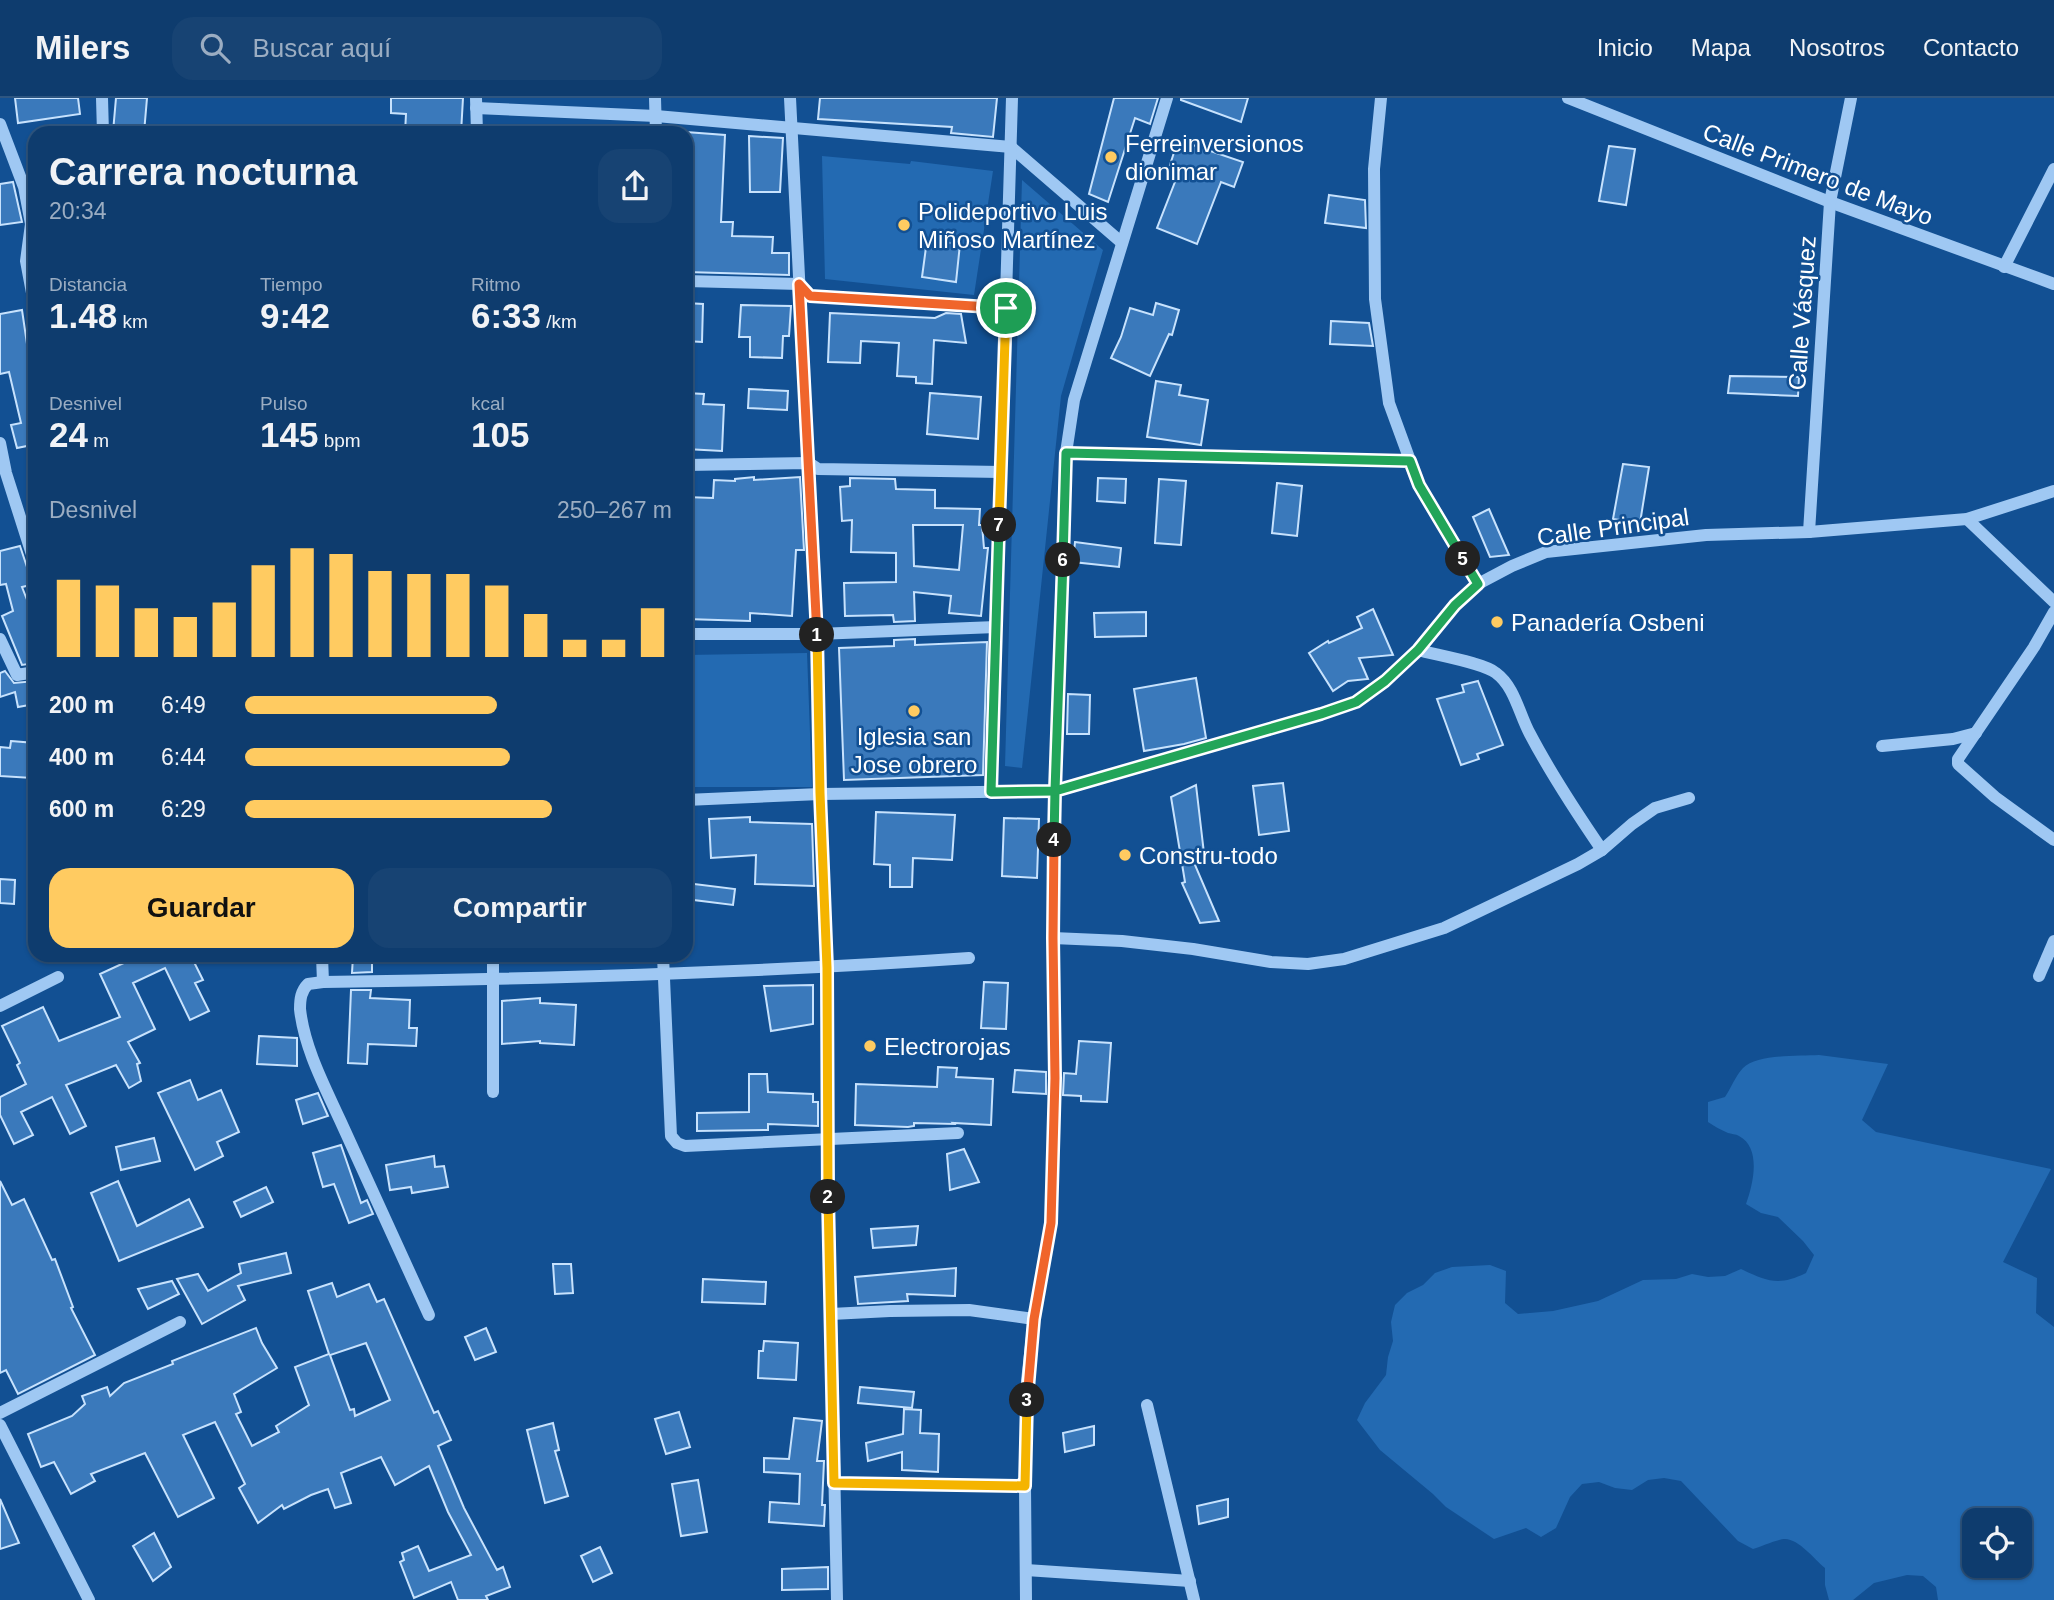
<!DOCTYPE html>
<html lang="es">
<meta charset="utf-8">
<style>
body{margin:0;font-family:Helvetica,sans-serif;background:#174373;color:#f1f3f6;height:100vh;display:flex;flex-direction:column;font-size:26px;white-space:nowrap}
*{box-sizing:border-box;margin:0}
p{font-size:23px;color:#9badc2}
.icon{flex:none;width:38px;height:38px;fill:none;stroke:currentColor;stroke-width:2;stroke-linecap:round;stroke-linejoin:round}
.map{position:relative;flex:1;overflow:hidden}
.panel{position:absolute;left:28px;top:28px;width:665px;height:836px;display:flex;flex-direction:column;background:#0e3c6e;border-radius:21px;box-shadow:0 2px 5px #0004,0 0 0 2px #2e5681}
.panel>*{flex:none}
.fabs{position:absolute;left:1962px;top:1410px;display:grid;gap:14px}
.fabs a{display:grid;place-items:center;width:70px;height:70px;border-radius:14px;background:#0e3c6e;box-shadow:0 2px 5px #0004,0 0 0 2px #2e5681;font-size:35px}
.pin{position:absolute;display:grid;place-items:center;width:60px;height:60px;color:#fff;margin:-30px;border:4px solid #fff;border-radius:50%;box-shadow:0 2px 7px #0007}
.km{position:absolute;width:35px;height:35px;margin:-18px;border-radius:50%;background:#222;color:#fff;font-size:19px;line-height:35px;text-align:center}
.round{display:grid;place-items:center;flex:none;width:74px;height:74px;border-radius:21px;background:#174373}
.head{display:flex;align-items:center;justify-content:space-between;height:119px;padding:0 21px}
h1{font-size:38px;font-weight:600;line-height:52px}
.stats{display:grid;grid-template-columns:repeat(3,1fr);gap:10px;height:119px;padding:7px 21px}
.stats div{display:grid;align-content:center}
.stats b{font-size:35px;font-weight:600}
.stats small{font-size:19px;font-weight:400}
.stats p{font-size:19px}
.chart{height:196px;padding:14px 21px}
.chart p{display:flex;justify-content:space-between}
.chart svg{width:100%;height:126px;margin-top:7px;stroke:#ffcb61;stroke-width:6}
.action{display:flex;gap:14px;margin-top:auto;padding:14px 21px}
.action a{flex:1;height:80px;border-radius:21px;background:#ffcb61;color:#111;font-size:28px;font-weight:600;line-height:80px;text-align:center}
.action a+a{background:#174373;color:#f1f3f6}
ul{padding:0 21px;list-style:none;font-size:23px}
li{display:grid;grid-template-columns:112px 84px 1fr;align-items:center;height:52px}
li i{height:18px;border-radius:9px;background:#ffcb61}
header{display:flex;align-items:center;gap:42px;box-sizing:border-box;height:98px;padding:0 35px;background:#0e3c6e;border-bottom:2px solid #2e5681}
header strong{font-size:33px}
nav{display:flex;gap:38px;margin-inline-start:auto;font-size:24px}
.search{width:490px;height:63px;background:#174373;display:flex;align-items:center;gap:18px;box-sizing:border-box;padding:0 24px;border-radius:21px;color:#9badc2;font-size:26px}
.map>svg:first-child{display:block}
.green{fill:#236ab2;fill-rule:evenodd}
.building{fill:#3a79bb;stroke:#c7e2fd;stroke-width:2;fill-rule:evenodd}
.lines{fill:none;stroke-linecap:round;stroke-linejoin:round}
.minor{stroke:#9fc8f3;stroke-width:12}
.split-1-casing{stroke:#fff;stroke-width:14}
.split-2-casing{stroke:#fff;stroke-width:14}
.split-3-casing{stroke:#fff;stroke-width:14}
.split-4-casing{stroke:#fff;stroke-width:14}
.split-5-casing{stroke:#fff;stroke-width:14}
.split-6-casing{stroke:#fff;stroke-width:14}
.split-7-casing{stroke:#fff;stroke-width:14}
.split-8-casing{stroke:#fff;stroke-width:14}
.split-1{stroke:#f0652b;stroke-width:9}
.split-2{stroke:#f5b400;stroke-width:9}
.split-3{stroke:#f5b400;stroke-width:9}
.split-4{stroke:#f0652b;stroke-width:9}
.split-5{stroke:#22a559;stroke-width:9}
.split-6{stroke:#22a559;stroke-width:9}
.split-7{stroke:#22a559;stroke-width:9}
.split-8{stroke:#f5b400;stroke-width:9}
.poi-dot{fill:#ffcb61;stroke:#125093;stroke-width:2.5}
.labels{text-anchor:middle;dominant-baseline:central;stroke-width:5;stroke-linejoin:round;paint-order:stroke}
.poi-label{font-size:24px;fill:#fff;stroke:#125093;text-anchor:start}
.street-label{font-size:24px;fill:#fff;stroke:#125093}
</style>
<header>
<strong>Milers</strong>
<div class="search"><svg class="icon" aria-label="search" viewBox="0 0 24 24"><circle cx="10" cy="10" r="6"/><path d="M15 15l6 6"/></svg>Buscar aquí</div>
<nav><a>Inicio</a><a>Mapa</a><a>Nosotros</a><a>Contacto</a></nav>
</header>
<div class="map">
<svg width="2054" height="1502" viewBox="0 0 2054 1502">
<rect width="100%" height="100%" fill="#125093"/>
<!-- green -->
<g class="green">
<path d="M822,58l88,8 1,-3 82,10 -19,124 -149,-16z"/>
<path d="M1022,82l81,70 -42,146 -39,372 -17,-2z"/>
<path d="M807,555l5,134h-126v-132z"/>
<path d="M1819,957l69,9 -26,56 14,12 175,37 -48,93 34,16 -1,35 18,14v273h-116l-2,-13 -13,-11 -16,-1 -33,8 -21,17h-24l-4,-15v-17c-11,-9 -26,-29 -40,-29 -7,0 -25,8 -32,10l-15,-8 -57,-60 -17,-3 -16,2 -16,10 -17,-2 -16,-6 -17,2 -12,13 -14,31 -15,9 -15,-9 -32,11 -48,-32 -13,-13 -53,-44 -23,-30 8,-17 21,-28 2,-18 5,-16 -2,-19 4,-17 12,-12 16,-8 12,-12 17,-6 38,-2 16,6 -1,32 13,11 35,-3 45,-10 45,-21 33,-1 16,-5 16,3 17,-1 16,-7c27,13 38,17 65,4l8,-18 -11,-14 -25,-24 -17,-4 -15,-9c7,-19 16,-56 -7,-68 -3,-2 -8,-2 -11,-3 -7,-3 -14,-7 -20,-11v-20l17,-5c6,-9 11,-22 18,-29 14,-14 56,-12 76,-13zM1974,1423h46v45h-46z"/>
</g>
<!-- building -->
<g class="building">
<path d="M15,0h63l2,16 -62,9z"/>
<path d="M116,0h31l-3,35 -31,-1z"/>
<path d="M391,0h72l-2,35h-56l1,-19 -15,-1z"/>
<path d="M820,0h177l-4,39 -42,-4 1,-6 -134,-8z"/>
<path d="M1114,0h44l-8,26 -15,-6 -27,84 -19,-8z"/>
<path d="M1181,0h67l-7,24 -60,-22z"/>
<path d="M686,34l39,3 -4,87h12l-1,14 41,1 -1,16h17v22l-103,-3z"/>
<path d="M749,38l34,2 -3,54h-30z"/>
<path d="M1178,42l65,22 -9,25 -13,-5 -24,62 -40,-16 23,-59 -10,-4z"/>
<path d="M1609,48l26,3 -9,56 -27,-4z"/>
<path d="M13,84l9,40 -22,3v-41z"/>
<path d="M1329,97l36,5 1,28 -41,-5z"/>
<path d="M927,142l33,4 -4,38 -34,-5z"/>
<path d="M686,205l17,1 -1,38 -16,-1z"/>
<path d="M1156,205l23,7 -7,25 -3,-1 -19,42 -39,-18 10,-21 9,-29 23,7z"/>
<path d="M741,207l50,1 -2,30h-6l-1,22 -32,-1v-20h-11z"/>
<path d="M22,212l13,88v57l-6,1 -2,-10 -10,2 -6,-23 10,-2 -12,-51 -9,2v-60z"/>
<path d="M830,215l105,5 11,-5 15,1 5,29 -32,-3 -2,44 -16,-1v-6l-19,-1 2,-33 -38,-2 -1,22 -32,-1z"/>
<path d="M1331,223l38,2 4,23 -43,-2z"/>
<path d="M1730,278l69,1 -1,19 -70,-3z"/>
<path d="M1156,283l25,4 -2,10 29,5 -7,45 -54,-8z"/>
<path d="M749,291l39,2 -1,19 -39,-2z"/>
<path d="M686,295l18,1 -1,10 21,1 -2,46 -36,-2z"/>
<path d="M930,295l51,4 -3,42 -51,-5z"/>
<path d="M1623,366l26,3 -9,56 -27,-4z"/>
<path d="M754,379v3l46,-3 4,73h-8l-4,66 -42,-3v8l-64,-2v-122l27,1 1,-18 21,1v-2z"/>
<path d="M850,380l45,1 1,10 39,1v18l45,1 -1,16h3l2,23h4l-7,68 -32,-3 2,-17 -37,-4 1,29 -21,1 -1,-7 -48,1 -1,-33 52,-1v-29l-45,-1 1,-32 -10,1 -2,-34 10,-1zM913,427h50l-4,45 -45,-4z"/>
<path d="M1098,380l28,1 -1,24 -28,-2z"/>
<path d="M1159,381l27,2 -5,64 -26,-2z"/>
<path d="M1277,385l25,3 -5,50 -25,-3z"/>
<path d="M1489,411l20,46 -19,2 -17,-40z"/>
<path d="M1075,444l46,6 -2,19 -46,-5z"/>
<path d="M20,448l7,21 5,5 3,12 -13,3 13,33v43l-13,2 -20,-49 11,-5 -7,-27 -6,1v-34z"/>
<path d="M1373,511l20,46 -34,3 9,21 -20,2 -15,10 -24,-38 19,-12 1,2 33,-15 -5,-11z"/>
<path d="M1146,514v24l-51,1 -1,-24z"/>
<path d="M915,541v6l72,-3 -4,133 -139,5 -5,-132 55,-2v-6z"/>
<path d="M5,573l9,12 21,-2v23l-17,3 -3,-15 -15,5v-24z"/>
<path d="M1196,580l10,60 -22,6 -40,7 -10,-62z"/>
<path d="M1478,583l25,64 -26,9 2,5 -18,6 -24,-66 27,-7 -2,-7z"/>
<path d="M1068,596l22,1 -1,39h-22z"/>
<path d="M11,643l24,2 -3,35 -32,-2v-29l10,1z"/>
<path d="M1283,685l6,48 -30,4 -6,-49z"/>
<path d="M1196,687l9,77 -10,3 24,56 -19,2 -18,-40 3,-1 -14,-85z"/>
<path d="M876,714l79,3 -3,45 -39,-2 -1,29h-22v-22l-16,-1z"/>
<path d="M750,719v5l62,2 2,62 -59,-2 1,-29 -45,3 -2,-39z"/>
<path d="M1004,720l35,1 -2,59 -35,-2z"/>
<path d="M0,781l15,1 -1,24 -14,-1z"/>
<path d="M686,785l49,6 -2,16 -47,-6z"/>
<path d="M123,858h68l12,24 -8,3 14,28 -19,9 -25,-52 -32,15 22,46 -27,13 12,21 -3,1 4,17 -12,7 -13,-23 -50,20 20,41 -16,8 -18,-37 -31,15 12,23 -19,9 -14,-29v-18l26,-13 -9,-19 3,-2 -18,-37 41,-19 16,34 61,-24 -20,-43 26,-12z"/>
<path d="M353,858h19v16l-20,1z"/>
<path d="M984,884l24,1 -2,46 -25,-1z"/>
<path d="M813,887v39l-42,7 -7,-45z"/>
<path d="M351,892h20l-1,8 40,2 -1,28h8l-1,18 -48,-2 -1,20 -19,-1z"/>
<path d="M540,900v5l36,2 -2,40 -34,-2v-2l-38,3v-43z"/>
<path d="M259,938l38,2v28l-40,-2z"/>
<path d="M1079,943l32,2 -4,59 -26,-1v-5l-18,-1 1,-22 12,1z"/>
<path d="M938,969l19,1 -1,9 37,2 -2,46 -38,-2 1,1 -40,-1v3l-6,1 -53,-2 1,-41 81,3z"/>
<path d="M1015,972l31,2v22l-33,-2z"/>
<path d="M749,976h18l1,18 45,2v8h5v24l-50,-2v6l-71,1v-18l52,-1z"/>
<path d="M190,982l8,20 23,-10 18,42 -22,10 6,14 -28,14 -37,-77z"/>
<path d="M318,995l10,23 -25,8 -7,-24z"/>
<path d="M154,1040l6,23 -39,9 -5,-23z"/>
<path d="M341,1047l20,58 6,-3 6,14 -24,9 -15,-39 -11,3 -10,-34z"/>
<path d="M964,1051l15,33 -29,8 -3,-36z"/>
<path d="M434,1058l1,11 9,-1 4,21 -36,6 -1,-6 -21,3 -4,-25z"/>
<path d="M0,1083l12,24 12,-6 28,61 3,-1 18,48 -2,1 24,47 -77,39 -12,-24 -6,3z"/>
<path d="M118,1083l19,45 52,-27 14,28 -84,34 -28,-68z"/>
<path d="M266,1089l7,15 -32,15 -7,-15z"/>
<path d="M918,1128l-2,19 -43,3 -2,-19z"/>
<path d="M286,1155l5,20 -53,13 7,14 -43,24 -25,-45 21,-5 10,17 33,-18 -2,-9z"/>
<path d="M553,1166h18l2,29 -18,1z"/>
<path d="M956,1170l-1,28 -48,-2 1,7 -50,3 -3,-27z"/>
<path d="M703,1181l63,3 -1,22 -63,-2z"/>
<path d="M172,1183l7,13 -31,15 -10,-20z"/>
<path d="M332,1185l5,14 32,-13 8,18 7,-3 50,114 4,-2 13,29 -13,6 26,62 33,62 6,-3 7,20 -24,9 2,4h-30l-7,-18 -37,16 -14,-36 4,-2 -2,-7 16,-7 11,25 42,-16 -23,-43 -19,-46 -34,19 -14,-28 -40,16 10,30 -16,5 -7,-19 -17,6 -27,14 -2,-4 -24,18 -19,-35 6,-4 -30,-62 -32,13 31,63 -36,19 -33,-64 -54,21 4,7 -24,13 -17,-32 -13,5 -13,-33 44,-18 13,-12 -3,-8 25,-9 3,9 14,-13 49,-19 -1,-3 84,-33 6,15 15,25 -43,26 7,18 -5,2 16,32 27,-14 -3,-6 33,-21 -14,-38 34,-13 -21,-63zM366,1245l24,57 -35,16 -1,-7 -4,1 -20,-55z"/>
<path d="M486,1230l10,24 -21,8 -10,-23z"/>
<path d="M764,1243l34,2 -2,37 -38,-2 1,-27h4z"/>
<path d="M860,1289l54,5 -2,16 -54,-5z"/>
<path d="M904,1311l17,1 -1,23 19,1 -1,38 -36,-2v-18l-34,9 -2,-18 37,-9z"/>
<path d="M679,1314l11,35 -24,7 -11,-35z"/>
<path d="M794,1320l28,3 -5,40h7l-2,44h3l-1,21 -55,-4 1,-20 29,2 1,-30 -36,-2v-14l25,1z"/>
<path d="M553,1325l6,27 -4,1 13,45 -23,7 -18,-73z"/>
<path d="M1094,1328v19l-29,7 -2,-19z"/>
<path d="M698,1382l9,52 -26,4 -9,-52z"/>
<path d="M0,1401l19,44 -19,6z"/>
<path d="M1228,1401v18l-29,7 -2,-18z"/>
<path d="M154,1435l17,34 -18,14 -20,-35z"/>
<path d="M600,1449l12,26 -19,9 -12,-26z"/>
<path d="M828,1469v22l-46,1v-21z"/>
</g>
<g class="lines">
<!-- minor -->
<g class="minor">
<path d="M102,0l1,35"/>
<path d="M476,0l1,35"/>
<path d="M655,0l1,35"/>
<path d="M790,0l27,536 3,160 7,174v170l10,462"/>
<path d="M1381,0l-7,71 1,130 14,104 30,82 59,99"/>
<path d="M1568,0l262,104 224,82"/>
<path d="M476,10l180,8 355,31 110,95"/>
<path d="M0,26l24,63 7,37 -5,37 9,48"/>
<path d="M2004,169l50,-98"/>
<path d="M686,183l113,3 11,12 196,12"/>
<path d="M0,345l6,30 29,91"/>
<path d="M1066,355l344,8"/>
<path d="M686,367l123,-2 9,6 183,3"/>
<path d="M1967,421l87,83"/>
<path d="M1809,434l21,-330 21,-104"/>
<path d="M2054,514l-20,35 -76,112v5l37,33 59,43"/>
<path d="M686,536h131l179,-7"/>
<path d="M0,541l17,36 18,-3"/>
<path d="M1418,552c18,5 66,13 78,23 19,14 23,41 34,61 21,40 46,78 72,116"/>
<path d="M1882,648l71,-7 23,-6"/>
<path d="M991,694l21,-694"/>
<path d="M686,702l134,-6 235,-3 266,-77 35,-12 29,-21 33,-31 37,-45 23,-21 34,-18 34,-14 160,-17 103,-3 158,-13 87,-28"/>
<path d="M1053,840l69,3 71,8 78,13 37,2 36,-5 100,-31 134,-64 24,-14 30,-26 23,-16 34,-10"/>
<path d="M322,858l1,26"/>
<path d="M493,858v136"/>
<path d="M663,858l8,180 6,7 8,3 273,-13"/>
<path d="M2039,878l15,-35"/>
<path d="M0,908l58,-29"/>
<path d="M831,1216l59,-3 79,-1 65,9"/>
<path d="M429,1217c-30,-65 -60,-130 -89,-195 -16,-35 -36,-73 -40,-111 0,-10 1,-18 8,-25l15,-2c215,-3 431,-9 646,-24"/>
<path d="M1147,1307l47,195"/>
<path d="M0,1315l180,-91"/>
<path d="M0,1327l89,175"/>
<path d="M834,1385l191,3"/>
<path d="M1026,1472l164,11"/>
<path d="M1026,1502l-1,-114 2,-105 7,-62 17,-96 4,-145 -2,-140 2,-147 11,-338 8,-53 93,-302"/>
</g>
</g>
<g class="lines">
<!-- split-1 casing -->
<g class="split-1-casing">
<path id="split-1" d="M817,537l-18,-351 11,12 196,12"/>
</g>
<!-- split-2 casing -->
<g class="split-2-casing">
<path id="split-2" d="M817,537l3,158 7,175 1,229"/>
</g>
<!-- split-3 casing -->
<g class="split-3-casing">
<path id="split-3" d="M828,1099l6,286 191,3 2,-86"/>
</g>
<!-- split-4 casing -->
<g class="split-4-casing">
<path id="split-4" d="M1027,1302l7,-81 17,-96 4,-145 -2,-140 1,-98"/>
</g>
<!-- split-5 casing -->
<g class="split-5-casing">
<path id="split-5" d="M1054,742l1,-49 266,-77 35,-12 29,-21 33,-31 37,-45 23,-21 -15,-25"/>
</g>
<!-- split-6 casing -->
<g class="split-6-casing">
<path id="split-6" d="M1063,462l3,-107 344,8 9,24 44,74"/>
</g>
<!-- split-7 casing -->
<g class="split-7-casing">
<path id="split-7" d="M999,427l-8,267 64,-1 8,-231"/>
</g>
<!-- split-8 casing -->
<g class="split-8-casing">
<path id="split-8" d="M999,427l7,-217"/>
</g>
<!-- split-1 -->
<use href="#split-1" class="split-1"/>
<!-- split-2 -->
<use href="#split-2" class="split-2"/>
<!-- split-3 -->
<use href="#split-3" class="split-3"/>
<!-- split-4 -->
<use href="#split-4" class="split-4"/>
<!-- split-5 -->
<use href="#split-5" class="split-5"/>
<!-- split-6 -->
<use href="#split-6" class="split-6"/>
<!-- split-7 -->
<use href="#split-7" class="split-7"/>
<!-- split-8 -->
<use href="#split-8" class="split-8"/>
</g>
<!-- markers -->
<g class="poi-dot">
<circle cx="1111" cy="59" r="7"/>
<circle cx="904" cy="127" r="7"/>
<circle cx="1497" cy="524" r="7"/>
<circle cx="914" cy="613" r="7"/>
<circle cx="1125" cy="757" r="7"/>
<circle cx="870" cy="948" r="7"/>
</g>
<g class="labels">
<!-- poi labels -->
<g class="poi-label">
<text x="1125" y="45">Ferreinversionos<tspan x="1125" dy="28">dionimar</tspan></text>
<text x="918" y="113">Polideportivo Luis<tspan x="918" dy="28">Miñoso Martínez</tspan></text>
<text x="1511" y="524">Panadería Osbeni</text>
<text x="914" y="638" text-anchor="middle">Iglesia san<tspan x="914" dy="28">Jose obrero</tspan></text>
<text x="1139" y="757">Constru-todo</text>
<text x="884" y="948">Electrorojas</text>
</g>
<!-- street labels -->
<g class="street-label">
<text transform="translate(1818 76) rotate(21)">Calle Primero de Mayo</text>
<text transform="translate(1802 215) rotate(-86)">Calle Vásquez</text>
<text transform="translate(1613 429) rotate(-8)">Calle Principal</text>
</g>
</g>
</svg>
<div class="fabs">
<a><svg class="icon" aria-label="locate" viewBox="0 0 24 24"><circle cx="12" cy="12" r="6"/><path d="M12 2v4M12 18v4M2 12h4M18 12h4"/></svg></a>
</div>
<div class="pin" style="left:1006px;top:210px;background:#1e9e55"><svg class="icon" aria-label="arrive" viewBox="0 0 24 24"><path d="M6 21V4h12l-3 4 3 4H6"/></svg></div>
<b class="km" style="left:817px;top:537px">1</b>
<b class="km" style="left:828px;top:1099px">2</b>
<b class="km" style="left:1027px;top:1302px">3</b>
<b class="km" style="left:1054px;top:742px">4</b>
<b class="km" style="left:1463px;top:461px">5</b>
<b class="km" style="left:1063px;top:462px">6</b>
<b class="km" style="left:999px;top:427px">7</b>
<section class="panel">
<div class="head"><div><h1>Carrera nocturna</h1><p>20:34</p></div><a class="round"><svg class="icon" aria-label="share" viewBox="0 0 24 24"><path d="M12 15V3M7 8l5-5 5 5M5 13v7h14v-7"/></svg></a></div>
<div class="stats">
<div><p>Distancia</p><b>1.48<small> km</small></b></div>
<div><p>Tiempo</p><b>9:42</b></div>
<div><p>Ritmo</p><b>6:33<small> /km</small></b></div>
</div>
<div class="stats">
<div><p>Desnivel</p><b>24<small> m</small></b></div>
<div><p>Pulso</p><b>145<small> bpm</small></b></div>
<div><p>kcal</p><b>105</b></div>
</div>
<div class="chart"><p><span>Desnivel</span>250–267 m</p>
<svg viewBox="0 0 160 44" preserveAspectRatio="none"><path d="M5 44V17M15 44V19M25 44V27M35 44V30M45 44V25M55 44V12M65 44V6M75 44V8M85 44V14M95 44V15M105 44V15M115 44V19M125 44V29M135 44V38M145 44V38M155 44V27"/></svg>
</div>
<ul>
<li><b>200 m</b>6:49<i style="width:59%"></i></li>
<li><b>400 m</b>6:44<i style="width:62%"></i></li>
<li><b>600 m</b>6:29<i style="width:72%"></i></li>
</ul>
<div class="action"><a>Guardar</a><a>Compartir</a></div>
</section>
</div>
